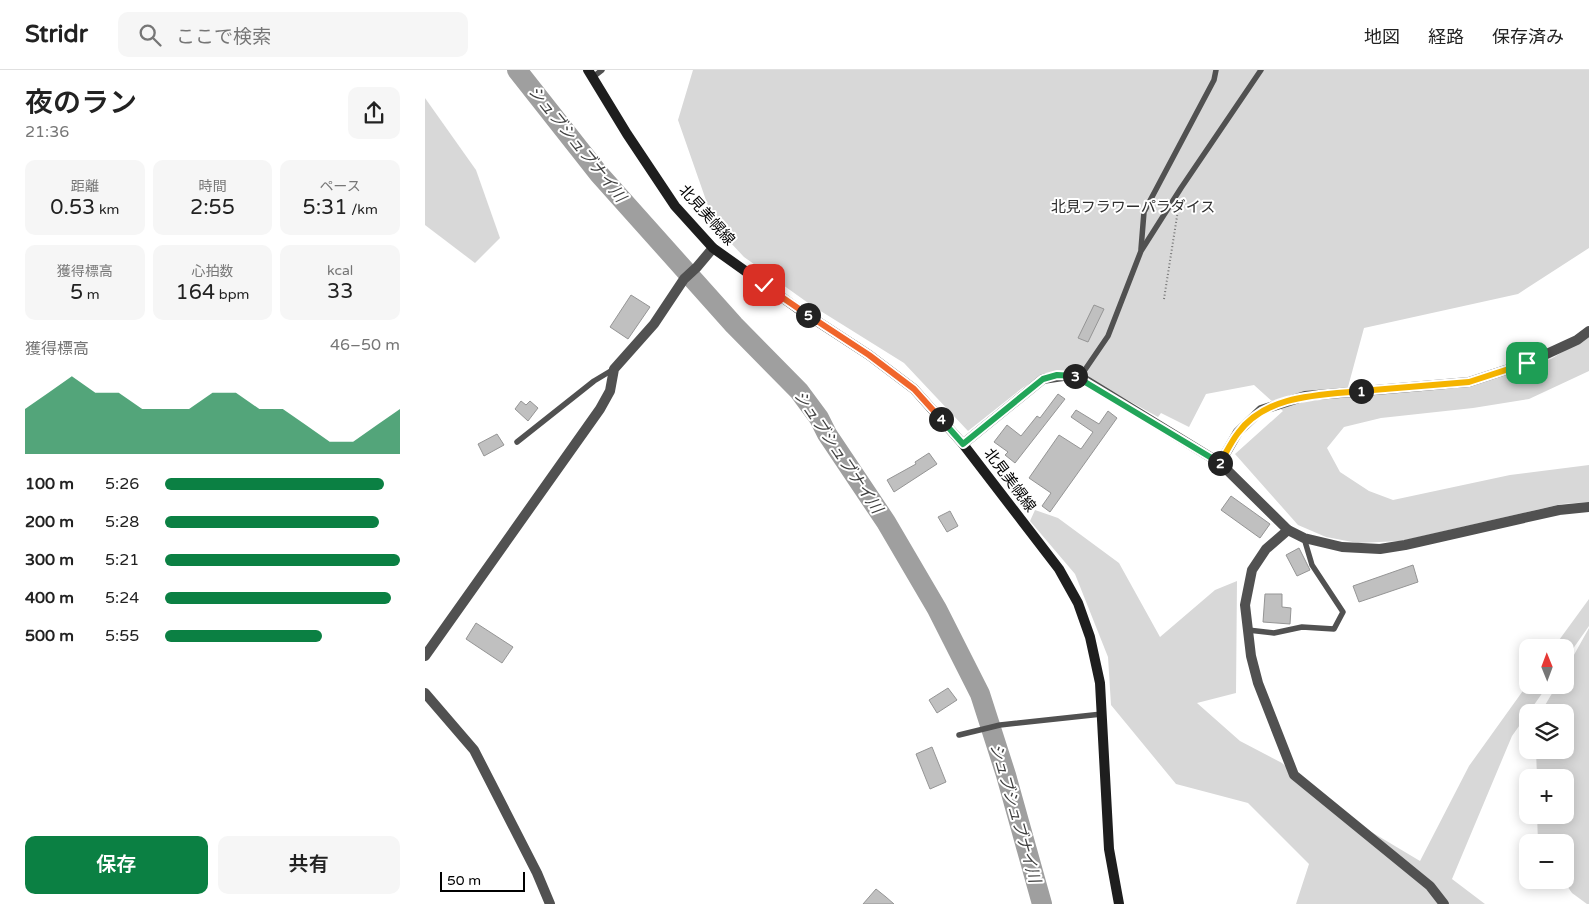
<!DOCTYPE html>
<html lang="ja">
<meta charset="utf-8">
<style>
body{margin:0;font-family:"Varela Round","Noto Sans JP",sans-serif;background:#f6f6f6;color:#222;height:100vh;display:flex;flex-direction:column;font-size:19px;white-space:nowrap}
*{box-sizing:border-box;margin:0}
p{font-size:16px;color:#767676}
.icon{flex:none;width:28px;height:28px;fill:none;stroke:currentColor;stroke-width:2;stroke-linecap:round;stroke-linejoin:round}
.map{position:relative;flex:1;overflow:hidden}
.side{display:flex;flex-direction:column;background:#fff;width:425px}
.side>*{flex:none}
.needle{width:32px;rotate:359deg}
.fabs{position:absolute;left:1094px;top:569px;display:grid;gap:10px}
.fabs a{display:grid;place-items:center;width:55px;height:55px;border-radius:10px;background:#fff;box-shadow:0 2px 12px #0003;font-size:25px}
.scale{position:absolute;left:15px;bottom:12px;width:85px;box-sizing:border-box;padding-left:5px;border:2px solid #000;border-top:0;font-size:14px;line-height:18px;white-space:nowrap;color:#000;-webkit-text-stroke:4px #fff;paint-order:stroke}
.pin{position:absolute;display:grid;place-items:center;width:42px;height:42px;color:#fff;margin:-21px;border-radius:10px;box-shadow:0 2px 8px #0006}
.km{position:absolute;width:25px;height:25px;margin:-12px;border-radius:50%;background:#222;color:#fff;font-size:14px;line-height:25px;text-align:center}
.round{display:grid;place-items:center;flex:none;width:52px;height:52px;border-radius:10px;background:#f6f6f6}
.overview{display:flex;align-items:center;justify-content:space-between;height:85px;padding:0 25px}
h1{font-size:28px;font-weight:600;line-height:38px}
.figures{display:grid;grid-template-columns:repeat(3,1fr);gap:8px;height:85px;padding:5px 25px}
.figures div{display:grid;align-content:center;border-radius:10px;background:#f6f6f6;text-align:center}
.figures b{font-size:21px;font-weight:600}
.figures small{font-size:14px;font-weight:400}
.figures p{font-size:14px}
.chart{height:140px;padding:10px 25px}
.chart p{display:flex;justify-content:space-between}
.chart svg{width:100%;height:90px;margin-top:5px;fill:#0b8043;opacity:.7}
.primary-button{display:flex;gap:10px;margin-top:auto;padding:10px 25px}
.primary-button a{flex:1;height:58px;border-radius:10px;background:#0b8043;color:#fff;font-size:20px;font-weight:600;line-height:58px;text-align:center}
.primary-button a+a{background:#f6f6f6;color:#222}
ul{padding:0 25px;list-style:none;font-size:16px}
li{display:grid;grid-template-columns:80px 60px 1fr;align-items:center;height:38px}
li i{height:12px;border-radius:6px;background:#0b8043}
header{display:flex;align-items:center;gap:30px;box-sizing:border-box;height:70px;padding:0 25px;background:#fff;border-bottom:1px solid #e0e0e0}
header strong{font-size:24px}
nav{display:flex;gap:28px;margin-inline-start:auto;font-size:18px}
.search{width:350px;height:45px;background:#f6f6f6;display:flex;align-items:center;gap:12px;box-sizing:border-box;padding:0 18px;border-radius:10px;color:#767676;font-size:19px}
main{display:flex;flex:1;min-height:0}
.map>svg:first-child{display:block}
.green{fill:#d8d8d8}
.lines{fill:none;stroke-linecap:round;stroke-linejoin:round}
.river{stroke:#9f9f9f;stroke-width:20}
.building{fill:#c0c0c0;stroke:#959595}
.path{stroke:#737373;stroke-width:2;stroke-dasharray:1 2.5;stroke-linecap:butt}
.lane{stroke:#515151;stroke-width:5.5}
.street{stroke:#515151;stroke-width:10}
.secondary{stroke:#1e1e1e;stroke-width:10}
.split-1-casing{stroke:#fff;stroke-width:10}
.split-2-casing{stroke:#fff;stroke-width:10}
.split-3-casing{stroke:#fff;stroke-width:10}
.split-4-casing{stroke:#fff;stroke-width:10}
.split-5-casing{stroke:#fff;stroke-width:10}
.split-6-casing{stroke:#fff;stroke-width:10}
.split-1{stroke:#f5b400;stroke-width:6}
.split-2{stroke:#f5b400;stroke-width:6}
.split-3{stroke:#22a559;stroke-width:6}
.split-4{stroke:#22a559;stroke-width:6}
.split-5{stroke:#f0652b;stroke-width:6}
.split-6{stroke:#f0652b;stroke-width:6}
.labels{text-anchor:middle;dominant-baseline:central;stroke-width:4;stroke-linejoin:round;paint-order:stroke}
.park-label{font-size:15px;fill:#2f2f2f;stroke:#fff}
.street-label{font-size:15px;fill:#000;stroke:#fff}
.water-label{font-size:16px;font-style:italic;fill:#404040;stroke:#fff}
</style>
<header>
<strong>Stridr</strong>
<div class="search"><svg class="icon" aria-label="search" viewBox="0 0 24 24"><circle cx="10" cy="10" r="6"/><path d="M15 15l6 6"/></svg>ここで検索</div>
<nav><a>地図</a><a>経路</a><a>保存済み</a></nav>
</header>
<main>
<section class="side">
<div class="overview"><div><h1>夜のラン</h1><p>21:36</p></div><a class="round"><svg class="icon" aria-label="share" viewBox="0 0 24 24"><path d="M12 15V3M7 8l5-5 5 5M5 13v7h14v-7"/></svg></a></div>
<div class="figures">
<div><p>距離</p><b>0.53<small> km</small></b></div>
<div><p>時間</p><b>2:55</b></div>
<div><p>ペース</p><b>5:31<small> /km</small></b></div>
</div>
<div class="figures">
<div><p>獲得標高</p><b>5<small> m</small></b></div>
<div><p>心拍数</p><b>164<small> bpm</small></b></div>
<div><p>kcal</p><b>33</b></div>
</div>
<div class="chart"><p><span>獲得標高</span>46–50 m</p>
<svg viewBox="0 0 160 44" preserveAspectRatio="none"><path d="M0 44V22L10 14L20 6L30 14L40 14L50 22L60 22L70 22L80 14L90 14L100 22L110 22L120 30L130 38L140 38L150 30L160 22V44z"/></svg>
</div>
<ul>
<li><b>100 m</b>5:26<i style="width:93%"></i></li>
<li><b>200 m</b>5:28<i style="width:91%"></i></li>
<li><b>300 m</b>5:21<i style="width:100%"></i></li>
<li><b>400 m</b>5:24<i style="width:96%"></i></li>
<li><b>500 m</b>5:55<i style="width:67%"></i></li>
</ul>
<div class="primary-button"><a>保存</a><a>共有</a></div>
</section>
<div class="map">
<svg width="1164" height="834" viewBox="0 0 1164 834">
<rect width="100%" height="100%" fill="#fff"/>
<!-- green -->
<g class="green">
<path d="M268,0h896v178l-71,46 -154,34 -16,59 106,2 97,-30 38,-24v36l-60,28 -56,9 -92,10 -37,9 -17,21 13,24 29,19 24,9 117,-25 79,-10v37l-27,2 -161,37 -43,2 -32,-6 -28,-12 -63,-71 48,-43 -29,-26 -48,9 -17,33 -28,-14 -3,4 -85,-47 -29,4 -23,15 -53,42 -64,-68 -93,-58 -67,-48 -29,-31 -37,-106z"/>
<path d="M0,28l51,72 24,68 -25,25 -50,-38z"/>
<path d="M610,440l23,8 61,45 41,74 55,-47 22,-9 -1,112 -39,10 43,38 42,22 46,43 92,55 49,-95 58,-81h21l-36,51 -60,143 33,25h-189l13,-40 -61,-61 -72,-19 -65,-79 -3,-48 -33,-83 -45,-53z"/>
<path d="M1164,529v27l-24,34v-12l-11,-1z"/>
<path d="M1164,558v276h-2l-15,-11 -9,-13h2v-38h-27l-1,-27h28v-37l-28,-1 -1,-27h29v-38h-24l16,-27h8v-14z"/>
</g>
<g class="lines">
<!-- river -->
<path class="river" d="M92,0l82,104 135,151 65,66 20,27 8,16 59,88 51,87 43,85 26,81 36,129"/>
</g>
<!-- building -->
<g class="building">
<path d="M206,225l19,12 -22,32 -18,-12z"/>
<path d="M669,235l10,4 -16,33 -10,-4z"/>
<path d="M633,324l7,5 -50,64 -10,-8 3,-3 -14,-10 13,-17 14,11 16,-20 3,2z"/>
<path d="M96,331l5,4 4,-4 8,7 -10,13 -13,-12z"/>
<path d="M651,340l23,14 9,-13 9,7 -67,94 -8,-6 9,-13 -22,-15 30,-43 22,14 12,-17 -22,-15z"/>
<path d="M72,364l7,11 -20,11 -6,-12z"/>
<path d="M504,383l8,11 -43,28 -7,-12 29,-16 -1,-2z"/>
<path d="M806,426l39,28 -10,14 -39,-28z"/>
<path d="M525,441l8,15 -11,6 -9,-15z"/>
<path d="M874,478l11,22 -13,6 -11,-21z"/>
<path d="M988,495l5,17 -59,20 -6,-16z"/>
<path d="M840,524h17v13l9,1 -1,16 -27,-2z"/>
<path d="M51,553l37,24 -11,16 -36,-24z"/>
<path d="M523,618l9,12 -20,13 -8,-13z"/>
<path d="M507,677l14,35 -16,7 -14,-35z"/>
<path d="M451,819l10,8 8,7h-31z"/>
</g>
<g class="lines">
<!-- path -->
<path class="path" d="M739,229l14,-89"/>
<!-- lane -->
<g class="lane">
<path d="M168,7l9,-7"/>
<path d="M716,179l3,-37 70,-132 2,-10"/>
<path d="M655,307l28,-41 33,-85 40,-63 80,-118"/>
<path d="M92,372l77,-61 20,-12"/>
<path d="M823,560l26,3 28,-6 32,2 9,-17 -31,-47 -8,-27"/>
<path d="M534,665l41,-10 102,-11"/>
</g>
<!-- street -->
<g class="street">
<path d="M538,374l80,-65 27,-4 10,2 140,86 68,67 16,8 38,9 38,2 25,-4 154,-35 30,-3"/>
<path d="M795,393l18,-31 23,-22 44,-14 164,-14 58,-19 50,-23 12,-9"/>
<path d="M863,460l-22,19 -14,21 -7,35 6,51 7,27 36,92 136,111 14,18"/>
<path d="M0,586l175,-247 10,-18 4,-22 40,-45 30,-45 13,-12 16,-19"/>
<path d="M0,623l49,57 63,123 13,31"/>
</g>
<!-- secondary -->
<path class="secondary" d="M163,0l39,64 48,72 38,42 84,60 72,47 45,34 49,55 96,125 19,34 12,34 10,46 9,166 10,55"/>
</g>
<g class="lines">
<!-- split-1 casing -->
<g class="split-1-casing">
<path id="split-1" d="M936,321l108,-9 58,-19"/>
</g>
<!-- split-2 casing -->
<g class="split-2-casing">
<path id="split-2" d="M795,393c6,-10 11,-21 18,-30 28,-38 79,-38 123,-42"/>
</g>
<!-- split-3 casing -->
<g class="split-3-casing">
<path id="split-3" d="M650,306l145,87"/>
</g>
<!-- split-4 casing -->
<g class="split-4-casing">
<path id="split-4" d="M516,349l22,25 80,-65 14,-4 18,1"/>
</g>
<!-- split-5 casing -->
<g class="split-5-casing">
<path id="split-5" d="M383,245l61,40 45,34 27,30"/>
</g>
<!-- split-6 casing -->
<g class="split-6-casing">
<path id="split-6" d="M339,215l44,30"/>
</g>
<!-- split-1 -->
<use href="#split-1" class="split-1"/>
<!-- split-2 -->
<use href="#split-2" class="split-2"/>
<!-- split-3 -->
<use href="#split-3" class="split-3"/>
<!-- split-4 -->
<use href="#split-4" class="split-4"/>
<!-- split-5 -->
<use href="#split-5" class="split-5"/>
<!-- split-6 -->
<use href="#split-6" class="split-6"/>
</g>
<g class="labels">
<!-- park labels -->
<g class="park-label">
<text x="708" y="137">北見フラワーパラダイス</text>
</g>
<!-- street labels -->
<g class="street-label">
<text transform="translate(282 145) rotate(48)">北見美幌線</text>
<text transform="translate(585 410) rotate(53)">北見美幌線</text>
</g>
<!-- water labels -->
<g class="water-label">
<text transform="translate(152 74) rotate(51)">シュブシュブナイ川</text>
<text transform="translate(413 382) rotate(56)">シュブシュブナイ川</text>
<text transform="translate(590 743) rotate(74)">シュブシュブナイ川</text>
</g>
</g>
</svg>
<div class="fabs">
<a><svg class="needle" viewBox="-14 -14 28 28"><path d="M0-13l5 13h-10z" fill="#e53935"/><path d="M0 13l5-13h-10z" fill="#767676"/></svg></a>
<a><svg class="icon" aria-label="layers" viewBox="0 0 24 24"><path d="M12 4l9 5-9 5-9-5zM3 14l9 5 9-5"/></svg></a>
<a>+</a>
<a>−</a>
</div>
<div class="scale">50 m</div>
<div class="pin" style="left:1102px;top:293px;background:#1e9e55"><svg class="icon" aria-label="arrive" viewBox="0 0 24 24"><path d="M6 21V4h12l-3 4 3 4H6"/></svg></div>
<div class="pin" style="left:339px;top:215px;background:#d93025"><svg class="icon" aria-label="check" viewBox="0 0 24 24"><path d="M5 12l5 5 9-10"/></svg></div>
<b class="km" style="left:936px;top:321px">1</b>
<b class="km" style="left:795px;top:393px">2</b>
<b class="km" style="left:650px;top:306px">3</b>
<b class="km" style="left:516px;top:349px">4</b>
<b class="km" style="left:383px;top:245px">5</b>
</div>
</main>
